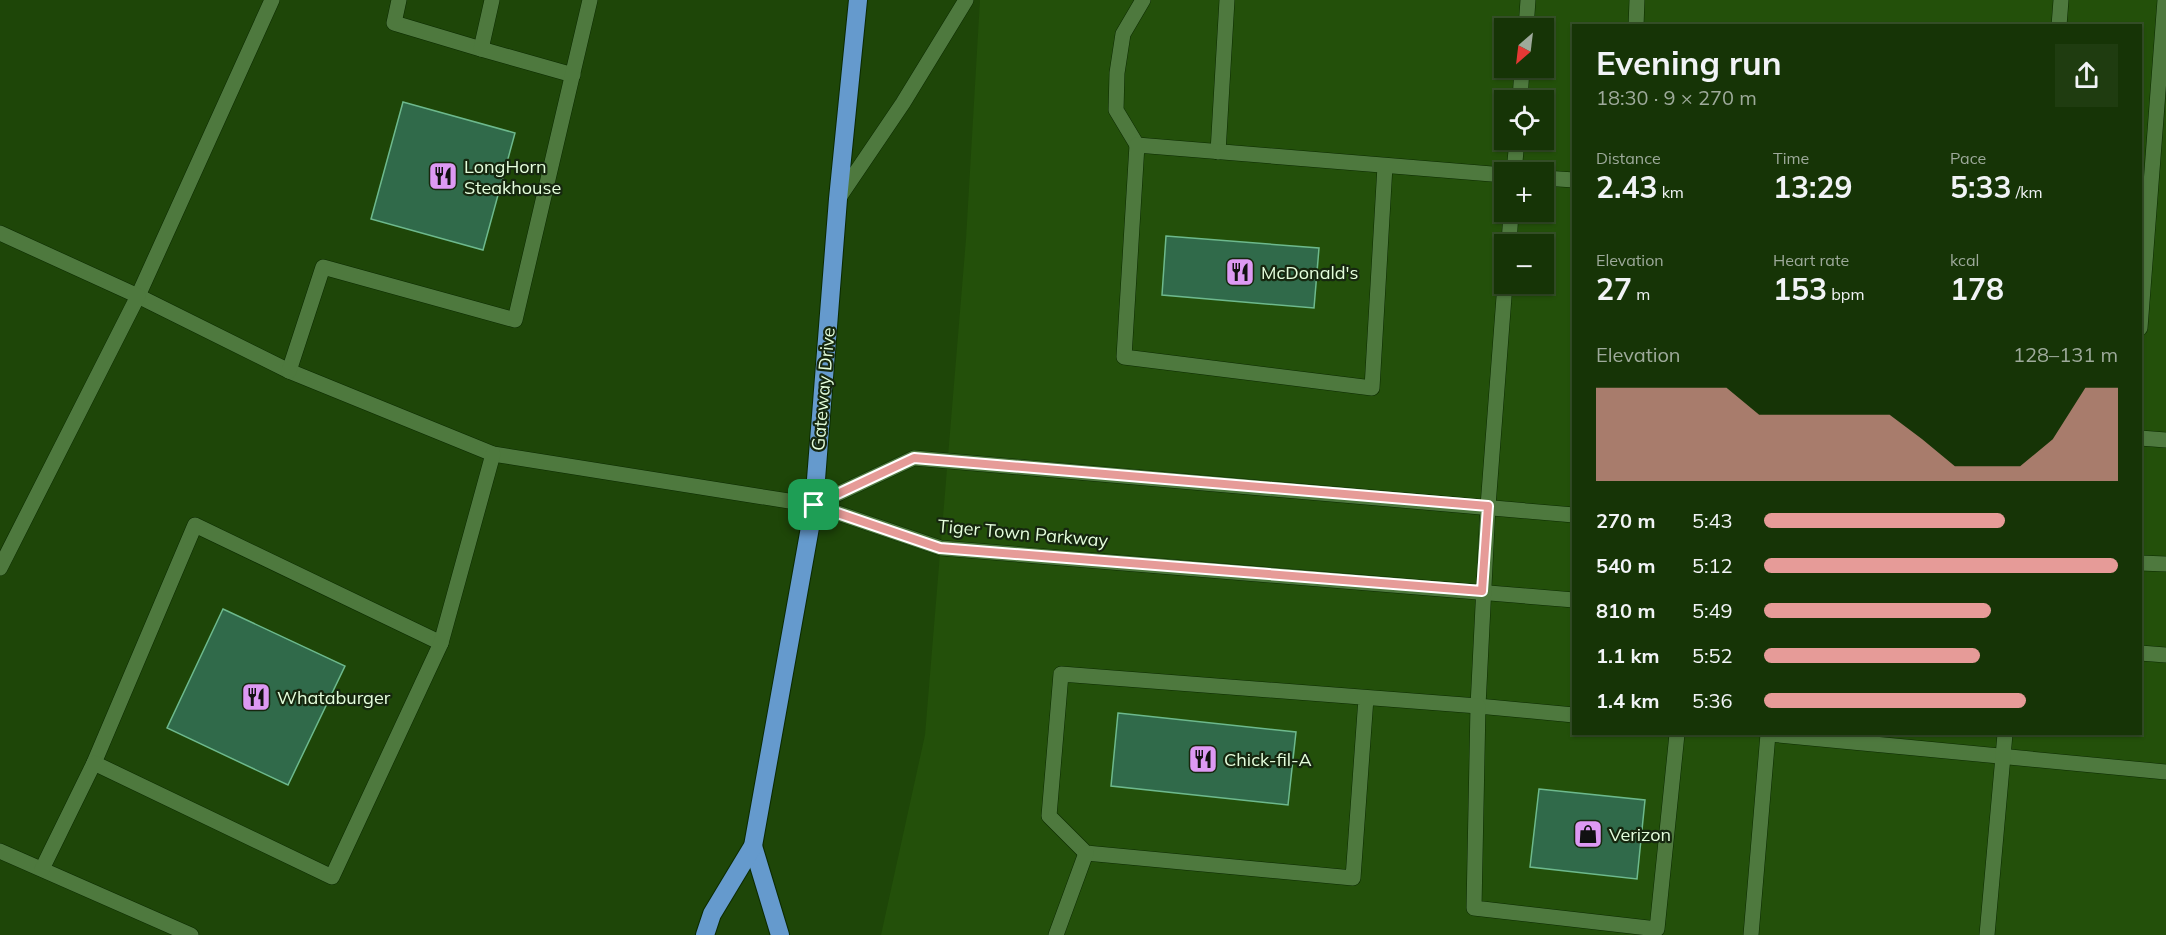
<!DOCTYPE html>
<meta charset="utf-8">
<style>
body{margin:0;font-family:Mulish,sans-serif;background:#1f3c10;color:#f1f3f6;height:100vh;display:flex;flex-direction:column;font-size:22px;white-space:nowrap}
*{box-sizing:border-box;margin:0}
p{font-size:20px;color:#9eaa9b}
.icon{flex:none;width:33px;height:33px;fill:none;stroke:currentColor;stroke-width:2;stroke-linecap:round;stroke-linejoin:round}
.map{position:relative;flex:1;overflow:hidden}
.sheet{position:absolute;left:1572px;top:24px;width:570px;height:711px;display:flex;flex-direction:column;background:#163406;border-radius:0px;box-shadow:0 2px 4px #0004,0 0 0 2px #354f28}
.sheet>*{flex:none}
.needle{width:39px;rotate:208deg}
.fabs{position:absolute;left:1494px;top:18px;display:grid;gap:12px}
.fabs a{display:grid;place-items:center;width:60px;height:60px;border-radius:0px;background:#163406;box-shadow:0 2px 4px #0004,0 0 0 2px #354f28;font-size:30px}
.pin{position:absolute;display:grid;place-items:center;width:51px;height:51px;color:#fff;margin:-26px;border-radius:12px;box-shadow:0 3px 9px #0006}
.round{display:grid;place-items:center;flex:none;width:63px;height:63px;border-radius:0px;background:#1f3c10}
.headline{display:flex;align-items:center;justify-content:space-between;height:102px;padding:0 24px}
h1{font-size:33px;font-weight:700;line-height:45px}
.figures{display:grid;grid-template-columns:repeat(3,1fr);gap:9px;height:102px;padding:6px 24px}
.figures div{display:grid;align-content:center}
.figures b{font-size:30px;font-weight:700}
.figures small{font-size:16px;font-weight:400}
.figures p{font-size:16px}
.chart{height:168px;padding:12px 24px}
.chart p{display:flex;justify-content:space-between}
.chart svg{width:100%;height:108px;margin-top:6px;fill:#e69b98;opacity:.7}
ul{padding:0 24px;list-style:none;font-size:20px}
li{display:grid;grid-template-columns:96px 72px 1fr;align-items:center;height:45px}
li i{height:15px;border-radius:8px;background:#e69b98}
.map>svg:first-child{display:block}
.built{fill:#23500a;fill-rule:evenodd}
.building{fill:#306a4a;stroke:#6db98d;stroke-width:1.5}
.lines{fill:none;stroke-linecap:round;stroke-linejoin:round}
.service-casing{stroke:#0b2a00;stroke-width:16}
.trunk-casing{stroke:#0b2a00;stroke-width:20}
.service{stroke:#4e793e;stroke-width:15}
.trunk{stroke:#659acd;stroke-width:18}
.route-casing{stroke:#fff;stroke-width:12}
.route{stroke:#e69b98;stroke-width:8}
.labels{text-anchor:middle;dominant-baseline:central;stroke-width:4.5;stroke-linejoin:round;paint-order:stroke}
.poi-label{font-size:18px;fill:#e5fedd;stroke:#16270f;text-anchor:start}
.street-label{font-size:18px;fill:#e5fedd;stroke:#16270f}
</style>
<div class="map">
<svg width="2166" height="935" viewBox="0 0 2166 935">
<rect width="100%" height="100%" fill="#1e4608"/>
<!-- built -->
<path class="built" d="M980,0h1186v935h-1285l44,-200 41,-496zM1574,26h566v708h-566zM1504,28h40v40h-40zM1504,100h40v40h-40zM1504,172h40v40h-40zM1504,244h40v40h-40z"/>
<!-- building -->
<g class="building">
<path d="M403,102l112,31 -32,117 -112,-31z"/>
<path d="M1166,236l153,12 -5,60 -152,-13z"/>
<path d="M223,609l122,57 -57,119 -121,-57z"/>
<path d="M1118,713l178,19 -8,73 -177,-19z"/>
<path d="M1539,789l106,11 -8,79 -107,-12z"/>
</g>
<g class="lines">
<!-- service casing -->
<g class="service-casing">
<g id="service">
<path d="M272,0l-134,296 151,75 204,83 321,51 127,43 633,52"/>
<path d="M399,0l-5,23 87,26"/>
<path d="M492,0l-11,49 92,26"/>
<path d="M1636,26l1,-26"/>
<path d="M2059,26l2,-26"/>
<path d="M1526,28l2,-28"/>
<path d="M1520,100l2,-32"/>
<path d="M1137,145l-21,-35 1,-37 6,-39 20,-34"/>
<path d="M1218,152l9,-152"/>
<path d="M1385,166l-13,222 -248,-31 13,-212 367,30"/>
<path d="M1514,172l3,-32"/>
<path d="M1544,178l30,2"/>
<path d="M838,199l65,-96 63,-103"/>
<path d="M0,233l138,63 -138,272"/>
<path d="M1509,244l2,-32"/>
<path d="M1505,284l-17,222 -10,200 96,9"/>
<path d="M2140,328l25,-328"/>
<path d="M289,371l34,-104 192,53 75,-320"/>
<path d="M2140,438l26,2"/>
<path d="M814,505l100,-47 660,57"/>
<path d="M2140,563l26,1"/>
<path d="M2140,653l26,2"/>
<path d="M1366,698l-13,180 -267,-25 -37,-37 12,-142 417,32 -4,202 183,21 20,-195"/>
<path d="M1769,734l397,38"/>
<path d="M94,763l101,-238 246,118"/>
<path d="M0,851l191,84"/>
<path d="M42,869l52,-106 238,114 109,-234 52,-189"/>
<path d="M1056,935l30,-82"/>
<path d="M1751,935l17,-201"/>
<path d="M1987,935l18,-201"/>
</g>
</g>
<!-- trunk casing -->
<g class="trunk-casing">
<g id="trunk">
<path d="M753,846l27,89"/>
<path d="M705,935l7,-21 41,-68 61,-341 24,-306 20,-199"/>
</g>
</g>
<!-- service -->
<use href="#service" class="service"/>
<!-- trunk -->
<use href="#trunk" class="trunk"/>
</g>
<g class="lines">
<!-- route casing -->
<g class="route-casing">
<path id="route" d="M914,458l574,48 -6,85 -542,-43 -126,-43z"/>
</g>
<!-- route -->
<use href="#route" class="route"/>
</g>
<!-- icons -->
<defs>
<g id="restaurant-square" transform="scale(1.5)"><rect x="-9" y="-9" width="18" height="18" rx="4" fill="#dd99f3" stroke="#16270f"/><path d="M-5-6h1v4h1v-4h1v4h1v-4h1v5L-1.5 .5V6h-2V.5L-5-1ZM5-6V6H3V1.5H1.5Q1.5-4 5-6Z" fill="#111"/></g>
<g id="shop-square" transform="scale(1.5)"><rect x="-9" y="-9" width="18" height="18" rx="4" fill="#dd99f3" stroke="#16270f"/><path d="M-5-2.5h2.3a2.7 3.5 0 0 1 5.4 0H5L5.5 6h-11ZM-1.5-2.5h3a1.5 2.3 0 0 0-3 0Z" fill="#111"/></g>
</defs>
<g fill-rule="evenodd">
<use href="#restaurant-square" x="443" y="176"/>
<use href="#restaurant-square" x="1240" y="272"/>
<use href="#restaurant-square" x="256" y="697"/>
<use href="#restaurant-square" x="1203" y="759"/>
<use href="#shop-square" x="1588" y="834"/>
</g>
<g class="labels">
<!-- poi labels -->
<g class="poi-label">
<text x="464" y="166">LongHorn<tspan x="464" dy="21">Steakhouse</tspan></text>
<text x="1261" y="272">McDonald's</text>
<text x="277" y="697">Whataburger</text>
<text x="1224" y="759">Chick-fil-A</text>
<text x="1609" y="834">Verizon</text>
</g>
<!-- street labels -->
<g class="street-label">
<text transform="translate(823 389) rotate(-85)">Gateway Drive</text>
<text transform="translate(1023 533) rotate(5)">Tiger Town Parkway</text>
</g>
</g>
</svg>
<div class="fabs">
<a><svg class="needle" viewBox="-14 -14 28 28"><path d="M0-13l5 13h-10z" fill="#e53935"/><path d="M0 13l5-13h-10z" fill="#9eaa9b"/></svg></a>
<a><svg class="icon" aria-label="locate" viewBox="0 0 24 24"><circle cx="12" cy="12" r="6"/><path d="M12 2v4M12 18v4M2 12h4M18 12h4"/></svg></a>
<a>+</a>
<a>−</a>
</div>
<div class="pin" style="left:814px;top:505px;background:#1e9e55"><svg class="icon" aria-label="arrive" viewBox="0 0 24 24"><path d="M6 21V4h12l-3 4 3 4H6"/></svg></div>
<section class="sheet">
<div class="headline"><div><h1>Evening run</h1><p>18:30 · 9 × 270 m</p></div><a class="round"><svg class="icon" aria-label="share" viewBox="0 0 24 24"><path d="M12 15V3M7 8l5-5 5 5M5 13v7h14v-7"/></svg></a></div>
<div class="figures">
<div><p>Distance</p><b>2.43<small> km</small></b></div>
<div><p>Time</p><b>13:29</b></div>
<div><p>Pace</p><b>5:33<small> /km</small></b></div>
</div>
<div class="figures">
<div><p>Elevation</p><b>27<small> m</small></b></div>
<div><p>Heart rate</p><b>153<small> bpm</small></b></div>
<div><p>kcal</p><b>178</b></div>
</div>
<div class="chart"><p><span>Elevation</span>128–131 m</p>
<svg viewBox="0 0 160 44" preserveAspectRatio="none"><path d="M0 44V6L10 6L20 6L30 6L40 6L50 17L60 17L70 17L80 17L90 17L100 27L110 38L120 38L130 38L140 27L150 6L160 6V44z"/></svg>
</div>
<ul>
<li><b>270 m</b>5:43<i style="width:68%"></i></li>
<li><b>540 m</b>5:12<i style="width:100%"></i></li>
<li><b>810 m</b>5:49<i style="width:64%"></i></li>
<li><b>1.1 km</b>5:52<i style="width:61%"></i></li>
<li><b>1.4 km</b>5:36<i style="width:74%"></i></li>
</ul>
</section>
</div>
